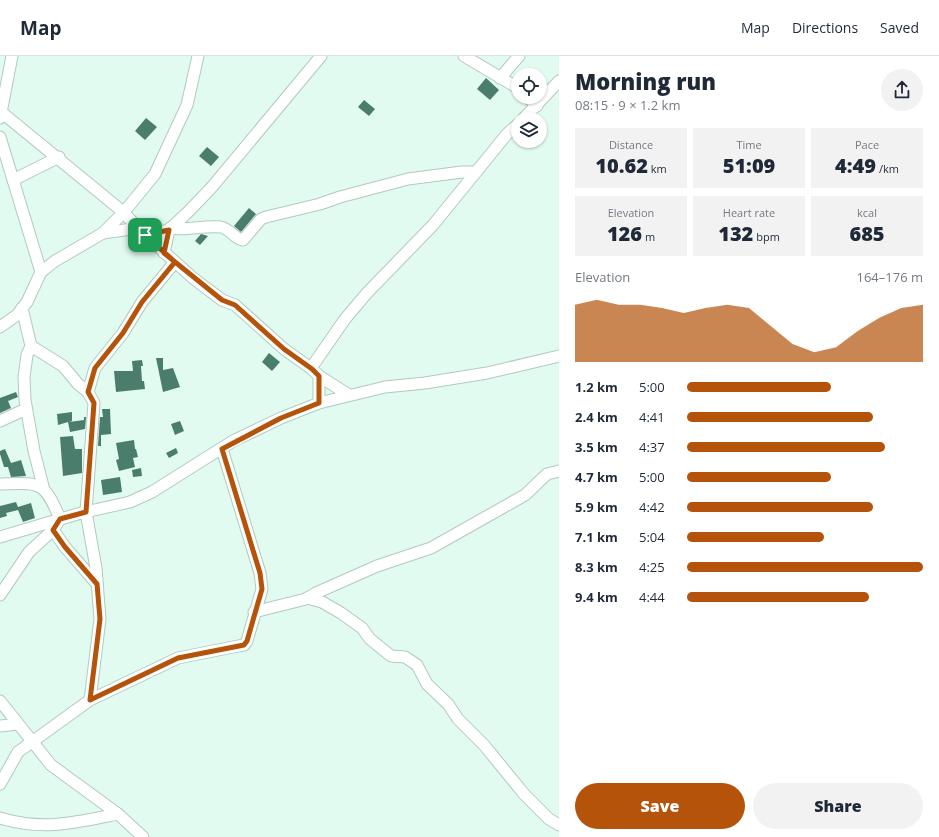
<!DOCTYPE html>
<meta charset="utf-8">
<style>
body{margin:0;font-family:"Open Sans",sans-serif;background:#f2f2f3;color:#1f2937;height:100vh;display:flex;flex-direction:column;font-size:15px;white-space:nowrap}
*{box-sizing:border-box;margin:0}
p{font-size:13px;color:#747a83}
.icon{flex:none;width:22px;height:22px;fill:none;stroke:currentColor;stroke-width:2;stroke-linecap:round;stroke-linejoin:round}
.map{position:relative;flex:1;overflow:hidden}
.sheet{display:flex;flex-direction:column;background:#fff;width:380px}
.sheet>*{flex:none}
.tools{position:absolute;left:511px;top:12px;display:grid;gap:8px}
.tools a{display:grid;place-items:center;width:36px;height:36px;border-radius:50%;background:#fff;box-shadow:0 1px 3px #0004;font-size:20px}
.pin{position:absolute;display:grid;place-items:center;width:34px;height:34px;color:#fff;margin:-17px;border-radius:8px;box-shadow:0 2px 6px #0006}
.round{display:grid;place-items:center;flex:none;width:42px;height:42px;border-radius:21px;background:#f2f2f3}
.overview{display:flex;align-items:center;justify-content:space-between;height:68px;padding:0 16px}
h1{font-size:22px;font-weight:800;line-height:30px}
.stats{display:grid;grid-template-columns:repeat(3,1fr);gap:6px;height:68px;padding:4px 16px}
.stats div{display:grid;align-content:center;border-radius:0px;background:#f2f2f3;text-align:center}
.stats b{font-size:20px;font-weight:800}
.stats small{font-size:11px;font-weight:400}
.stats p{font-size:11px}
.chart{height:112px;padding:8px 16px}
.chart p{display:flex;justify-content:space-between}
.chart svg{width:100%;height:72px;margin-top:4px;fill:#b45309;opacity:.7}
.action{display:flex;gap:8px;margin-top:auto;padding:8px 16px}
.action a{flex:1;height:46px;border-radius:24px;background:#b45309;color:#fff;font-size:16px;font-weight:800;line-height:46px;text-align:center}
.action a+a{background:#f2f2f3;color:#1f2937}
ul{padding:0 16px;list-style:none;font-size:13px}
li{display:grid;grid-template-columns:64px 48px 1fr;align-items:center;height:30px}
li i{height:10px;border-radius:5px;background:#b45309}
header{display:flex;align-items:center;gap:24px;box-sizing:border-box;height:56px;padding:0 20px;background:#fff;border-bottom:1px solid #e0e1e3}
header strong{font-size:19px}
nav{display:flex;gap:22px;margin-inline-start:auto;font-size:14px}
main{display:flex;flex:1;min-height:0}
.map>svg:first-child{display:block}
.building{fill:#4b7d6c}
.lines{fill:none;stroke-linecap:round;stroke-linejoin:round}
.minor-casing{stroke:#b2c9c0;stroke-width:13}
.minor{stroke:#fff;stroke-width:11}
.route-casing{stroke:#fff;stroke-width:8}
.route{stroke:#b45309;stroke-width:5}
</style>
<header>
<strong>Map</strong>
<nav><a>Map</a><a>Directions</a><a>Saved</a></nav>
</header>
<main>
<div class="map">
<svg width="559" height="781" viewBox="0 0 559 781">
<rect width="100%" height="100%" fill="#e2fbf1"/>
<!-- building -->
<g class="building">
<path d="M486,22l13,12 -9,10 -13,-11z"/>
<path d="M364,44l11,9 -6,7 -11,-9z"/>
<path d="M146,62l11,9 -12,13 -10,-9z"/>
<path d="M207,91l12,10 -8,9 -12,-10z"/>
<path d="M249,152l7,6 -15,18 -7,-6z"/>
<path d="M201,178l7,2 -8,9 -5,-4z"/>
<path d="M269,297l11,9 -8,9 -10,-9z"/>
<path d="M156,302h7v12l10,-2 7,19 -17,5z"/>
<path d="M142,304l1,6h-2l1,15h2l1,8 -29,3 -2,-21h19l-1,-10z"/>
<path d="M16,336l2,5 -10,4 3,7 -11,5v-15z"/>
<path d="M102,353h8l1,25 -10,1v11h-3l2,-29h3z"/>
<path d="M72,356v9l-3,1 15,-2v-3h2l-1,12 -15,3 -2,-10 -10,3 -1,-11z"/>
<path d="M180,365l4,10 -9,4 -4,-11z"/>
<path d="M73,380l2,13h7v24l-19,3 -3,-39z"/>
<path d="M134,384l1,9h1l2,8 -5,1 2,9 -16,4 -3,-11 3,-1 -3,-16z"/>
<path d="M176,392l2,5 -9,5 -3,-5z"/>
<path d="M5,393l6,14 10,-3 5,16 -15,1 -3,-10h-4l-4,-13v-3z"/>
<path d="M141,412l1,8 -9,1 -1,-7z"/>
<path d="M120,421l2,15 -19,3 -2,-15z"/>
<path d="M16,446l2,5 13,-4 4,15 -12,4 -5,-12 -12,3 1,3 -7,2v-12z"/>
</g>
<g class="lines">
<!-- minor casing -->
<g class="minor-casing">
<g id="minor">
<path d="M464,0l54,32"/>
<path d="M500,22l19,-22"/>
<path d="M527,41l10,9"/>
<path d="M0,55l122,100 23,24 48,43 29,22 13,5 49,44 28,20 7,7 30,19"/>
<path d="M0,62l12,-62"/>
<path d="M523,63l36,-38"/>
<path d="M0,81l41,135"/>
<path d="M13,124l46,-23"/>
<path d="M170,172c17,3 34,-3 51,-1 9,2 14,12 22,13l18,-21 5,-2 54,-13 20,-7 68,-18 54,-7h14"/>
<path d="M103,177l36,-5"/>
<path d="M145,179l24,-5 21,-20 22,-23 109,-131"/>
<path d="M164,197l5,-23"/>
<path d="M22,252l9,38 -4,9 -3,22 1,23 9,51 10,39"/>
<path d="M0,271l17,-12 10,-13 14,-30 14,-11 48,-28 21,-21 31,-38 32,-69 11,-49"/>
<path d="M31,290l32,20 15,18 10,8 6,11 -8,109 10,56 4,51 -10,81"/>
<path d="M311,312l34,-49 22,-26 66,-68 74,-91 11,-10"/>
<path d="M319,320v27"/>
<path d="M88,336l7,-24 28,-35 19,-31 33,-40"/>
<path d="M0,365l26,-12"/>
<path d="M0,428c40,-1 44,-4 60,35l-7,11 -24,22 -29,43"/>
<path d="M53,474l12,17 32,37"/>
<path d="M0,481l81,-24 49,-11 22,-10 81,-51 48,-23 38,-15 66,-16 40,-4 62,-10 72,-17"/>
<path d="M307,542l15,4 19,11 21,15 8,11 21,17 14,1 12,8 10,19 21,20 10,15 26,26 40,49 25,25 10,6"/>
<path d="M254,556l52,-13 10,-6 61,-27 54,-18 94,-53 22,-21 12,-3"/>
<path d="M0,645l51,64 67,49 25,23"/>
<path d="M0,670l18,-2"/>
<path d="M0,728l18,-32 72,-52 88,-42 55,-11 11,-2 3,-4 15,-52 -2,-16 -38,-124"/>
<path d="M0,762c44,13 74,5 118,-4"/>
</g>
</g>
<!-- minor -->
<use href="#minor" class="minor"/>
</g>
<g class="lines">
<!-- route casing -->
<g class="route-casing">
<path id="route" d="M145,179l30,27 -33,40 -19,31 -28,35 -7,24 6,11 -8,109 -26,7 -7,11 12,17 32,37 3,35 -10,81 88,-42 66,-13 3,-4 15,-52 -2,-16 -38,-124 59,-31 38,-15v-27l-7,-7 -28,-20 -49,-44 -13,-5 -58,-47 5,-23 -24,5"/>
</g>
<!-- route -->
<use href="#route" class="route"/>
</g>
</svg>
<div class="tools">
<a><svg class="icon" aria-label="locate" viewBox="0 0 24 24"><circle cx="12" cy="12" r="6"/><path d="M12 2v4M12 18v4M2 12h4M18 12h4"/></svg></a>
<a><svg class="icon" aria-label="layers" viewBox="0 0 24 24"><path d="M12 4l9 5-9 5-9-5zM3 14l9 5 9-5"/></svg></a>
</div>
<div class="pin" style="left:145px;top:179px;background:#1e9e55"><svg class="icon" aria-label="arrive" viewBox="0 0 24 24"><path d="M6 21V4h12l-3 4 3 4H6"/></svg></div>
</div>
<section class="sheet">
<div class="overview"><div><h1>Morning run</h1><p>08:15 · 9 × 1.2 km</p></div><a class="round"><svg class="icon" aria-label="share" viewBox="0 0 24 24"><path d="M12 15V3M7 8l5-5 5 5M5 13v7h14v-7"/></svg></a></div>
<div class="stats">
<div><p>Distance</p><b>10.62<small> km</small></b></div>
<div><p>Time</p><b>51:09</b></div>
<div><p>Pace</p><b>4:49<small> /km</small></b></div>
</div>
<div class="stats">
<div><p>Elevation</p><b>126<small> m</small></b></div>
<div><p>Heart rate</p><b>132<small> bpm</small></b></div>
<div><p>kcal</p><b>685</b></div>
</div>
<div class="chart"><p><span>Elevation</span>164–176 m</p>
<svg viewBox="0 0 160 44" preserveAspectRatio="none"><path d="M0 44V9L10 6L20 9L30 9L40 11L50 14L60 11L70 9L80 11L90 22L100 33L110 38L120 35L130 25L140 17L150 11L160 9V44z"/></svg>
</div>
<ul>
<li><b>1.2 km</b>5:00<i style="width:61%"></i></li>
<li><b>2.4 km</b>4:41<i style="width:79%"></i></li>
<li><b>3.5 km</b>4:37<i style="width:84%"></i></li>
<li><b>4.7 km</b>5:00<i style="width:61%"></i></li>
<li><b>5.9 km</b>4:42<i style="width:79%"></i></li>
<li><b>7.1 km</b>5:04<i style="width:58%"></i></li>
<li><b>8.3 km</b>4:25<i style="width:100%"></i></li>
<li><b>9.4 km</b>4:44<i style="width:77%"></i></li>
</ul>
<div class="action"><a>Save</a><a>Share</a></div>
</section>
</main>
